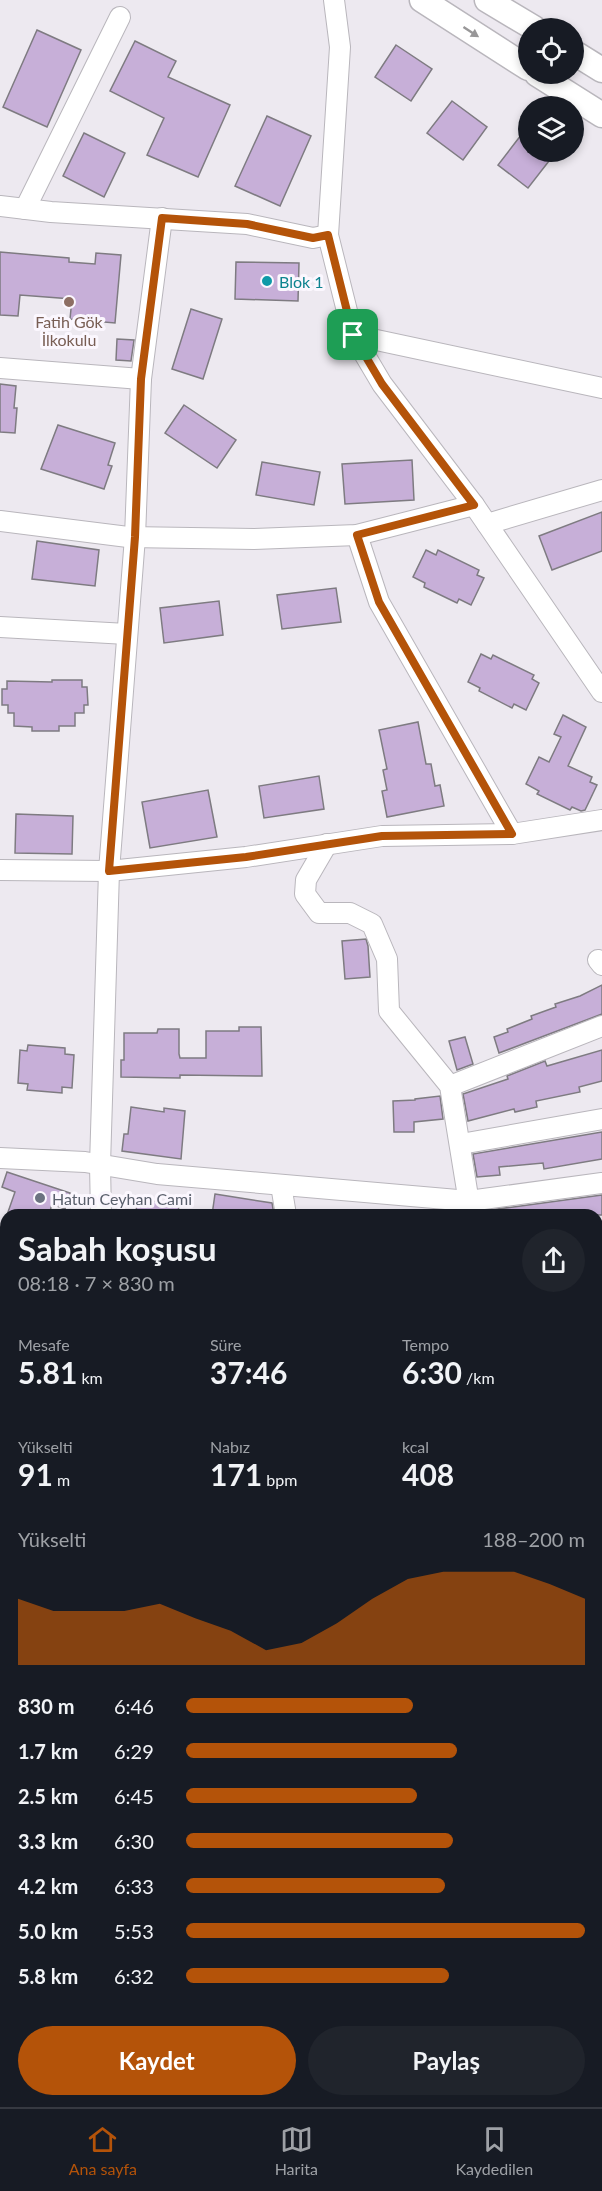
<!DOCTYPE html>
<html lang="tr">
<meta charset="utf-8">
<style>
body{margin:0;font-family:Lato,sans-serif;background:#20242c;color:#f1f3f6;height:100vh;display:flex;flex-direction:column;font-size:22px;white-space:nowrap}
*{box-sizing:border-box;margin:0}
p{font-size:20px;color:#9ea1a6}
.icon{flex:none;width:33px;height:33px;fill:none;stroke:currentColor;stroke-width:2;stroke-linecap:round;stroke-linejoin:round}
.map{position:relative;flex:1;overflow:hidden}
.details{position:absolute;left:0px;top:1209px;width:603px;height:898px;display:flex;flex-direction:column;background:#171b24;border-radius:18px 18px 0 0;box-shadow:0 3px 9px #0003}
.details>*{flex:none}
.buttons{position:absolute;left:518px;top:18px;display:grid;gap:12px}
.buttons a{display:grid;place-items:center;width:66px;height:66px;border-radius:50%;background:#171b24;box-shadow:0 3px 9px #0003;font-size:30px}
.pin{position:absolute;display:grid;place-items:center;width:51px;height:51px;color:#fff;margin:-26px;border-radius:12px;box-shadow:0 3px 9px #0006}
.round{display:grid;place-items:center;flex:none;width:63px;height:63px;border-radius:32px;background:#20242c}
.overview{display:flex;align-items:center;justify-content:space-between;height:102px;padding:0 18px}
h1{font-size:33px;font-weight:700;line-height:45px}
.figures{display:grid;grid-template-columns:repeat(3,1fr);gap:9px;height:102px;padding:6px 18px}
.figures div{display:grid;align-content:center}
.figures b{font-size:30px;font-weight:700}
.figures small{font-size:16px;font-weight:400}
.figures p{font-size:16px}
.chart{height:168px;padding:12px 18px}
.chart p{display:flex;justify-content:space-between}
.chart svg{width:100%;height:108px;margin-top:6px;fill:#b45309;opacity:.7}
.action{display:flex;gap:12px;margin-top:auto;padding:12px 18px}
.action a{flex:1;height:69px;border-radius:36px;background:#b45309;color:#fff;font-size:24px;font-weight:700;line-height:69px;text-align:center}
.action a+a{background:#20242c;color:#f1f3f6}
ul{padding:0 18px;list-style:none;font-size:20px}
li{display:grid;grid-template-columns:96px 72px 1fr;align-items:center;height:45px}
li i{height:15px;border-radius:8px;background:#b45309}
.tabs{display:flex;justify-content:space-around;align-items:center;height:84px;border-top:2px solid #363941;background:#171b24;font-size:16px;color:#9ea1a6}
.tabs a{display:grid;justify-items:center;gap:3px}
.tabs .active{color:#b45309}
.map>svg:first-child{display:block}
.building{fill:#c7afd8;stroke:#7e7b81;stroke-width:1.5}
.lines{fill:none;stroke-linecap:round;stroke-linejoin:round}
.minor-casing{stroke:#b9b6bc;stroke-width:22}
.major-casing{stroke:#b9b6bc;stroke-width:27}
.minor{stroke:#fff;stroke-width:20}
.major{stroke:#fff;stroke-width:24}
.oneway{fill:#989798}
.route-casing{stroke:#fff;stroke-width:12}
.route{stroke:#b45309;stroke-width:8}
.culture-dot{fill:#0f9aa8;stroke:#fbf7fe;stroke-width:2}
.education-dot{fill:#8d6e63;stroke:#fbf7fe;stroke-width:2}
.worship-dot{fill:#6b7280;stroke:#fbf7fe;stroke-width:2}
.labels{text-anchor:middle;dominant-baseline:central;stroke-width:6;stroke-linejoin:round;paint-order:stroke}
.culture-label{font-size:16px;fill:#0d838f;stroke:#fbf7fe;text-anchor:start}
.education-label{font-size:16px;fill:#785e54;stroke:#fbf7fe}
.worship-label{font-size:16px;fill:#5b616d;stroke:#fbf7fe;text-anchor:start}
</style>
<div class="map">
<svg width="602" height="2107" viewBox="0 0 602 2107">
<rect width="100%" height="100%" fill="#ede9f0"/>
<!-- building -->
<g class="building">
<path d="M37,30l44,20 -34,77 -44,-20z"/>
<path d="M135,41l41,20 -8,16 62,28 -32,72 -51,-22 17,-37 -54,-27z"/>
<path d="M396,45l36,24 -21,32 -36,-24z"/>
<path d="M452,101l35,26 -24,33 -36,-27z"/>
<path d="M267,116l44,20 -31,70 -45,-20z"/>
<path d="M528,126v26h28l-28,36 -30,-23z"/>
<path d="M84,133l41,20 -21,44 -41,-21z"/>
<path d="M0,252l69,6v4l26,2 1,-11 25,2 -6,68 -45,-4 2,-20 -52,-4 -2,21 -18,-1z"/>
<path d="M236,262l63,1 -1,38 -63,-2z"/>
<path d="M191,309l31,10 -19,60 -31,-10z"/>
<path d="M117,339l17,1 -3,21 -15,-1z"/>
<path d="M0,384l16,2 -2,22h3l-2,25 -15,-1z"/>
<path d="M184,405l52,35 -19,28 -52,-35z"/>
<path d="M58,425l57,18 -7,22 4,1 -8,23 -63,-20z"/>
<path d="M412,460l2,40 -69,4 -3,-40z"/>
<path d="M262,462l58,10 -6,33 -58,-10z"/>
<path d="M602,512v39l-50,19 -13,-34z"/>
<path d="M37,541l62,9 -4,36 -63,-7z"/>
<path d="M426,550l10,5 2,-5 41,20 -2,5 7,3 -13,27 -12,-6 -2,4 -33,-16 1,-4 -12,-6z"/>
<path d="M336,588l5,34 -59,7 -5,-34z"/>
<path d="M219,601l4,34 -59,8 -4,-35z"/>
<path d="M481,654l10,5 2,-4 41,20 -2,4 7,4 -13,27 -12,-6 -2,4 -33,-17 1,-3 -12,-6z"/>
<path d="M52,680h30v7h5l1,18h-4v8h-9v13h-16v5h-27v-4l-18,-1v-13h-6v-8h-6v-16h5v-8l45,1z"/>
<path d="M563,715l23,12 -18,39 24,11 -2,5 7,3 -12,25 -4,1 -9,-4 -2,3 -33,-16 2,-3 -13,-7 13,-27 10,5 12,-25 -7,-3z"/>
<path d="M418,722l8,42h5l4,22 5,-1 4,21 -57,11 -5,-26 5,-1 -4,-20 4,-1 -8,-39z"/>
<path d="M319,776l5,33 -60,9 -5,-32z"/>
<path d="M208,790l9,47 -67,11 -8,-46z"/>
<path d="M16,814l57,2 -1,38 -57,-1z"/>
<path d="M366,939l2,7 2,31 -25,2 -3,-38z"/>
<path d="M602,985v29l-103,39 -5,-16 14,-5 -1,-3 25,-10 -1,-3 25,-9 -1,-3 25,-8z"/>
<path d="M239,1027h22l1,49 -82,-1v3l-59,-1v-17h3v-27h33l1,-4h21v25l1,4h26v-27h33z"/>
<path d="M465,1037l8,27 -16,6 -8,-29z"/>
<path d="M28,1045l37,3v6l9,1 -2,33 -10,-1v6l-35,-3 1,-6 -10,-1 2,-33 7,1z"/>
<path d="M602,1050v31l-23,6 1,5 -44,9 1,6 -22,5 -1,-3 -46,12 -5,-27 45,-15 -1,-3 38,-15 2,5z"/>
<path d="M440,1096l3,23 -29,3v10h-20l-1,-31 22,-1v-1z"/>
<path d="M131,1107l33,5v-4l21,3 -4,48 -59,-8 2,-17h4z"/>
<path d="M602,1132v27l-58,10 -1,-6 -44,4 1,8 -23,2 -4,-23z"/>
<path d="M7,1172l63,21 -5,16 -13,-5 -3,11h-42l8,-23 -13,-5z"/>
<path d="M215,1194l57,9 2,12h-62z"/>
<path d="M602,1195v20h-119v-4z"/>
<path d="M137,1200l42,3 -1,12h-42z"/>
</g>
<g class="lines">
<!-- minor casing -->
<g class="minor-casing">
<g id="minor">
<path d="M334,0l6,47 -12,188 25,100 29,49 92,121 128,187"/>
<path d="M0,206l51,6 196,12 66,14 15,-3"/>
<path d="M25,209l95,-192"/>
<path d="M353,335l249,53"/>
<path d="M0,368l141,11"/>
<path d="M0,521l128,16 126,2 103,-4 117,-30"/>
<path d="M487,524l115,-34"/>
<path d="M357,535l22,67 133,232"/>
<path d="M0,627l127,7"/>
<path d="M327,844l-21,36 -1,14 14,19h31l22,11 15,35 2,52 61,75 21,129"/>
<path d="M0,870l109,1 137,-14 136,-21 130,-2 90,-14"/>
<path d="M598,960l4,5"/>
<path d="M450,1086l152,-60"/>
<path d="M461,1144l141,-25"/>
<path d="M0,1158l85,4 72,12 312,27 133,-18"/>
<path d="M281,1185l5,30"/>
<path d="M101,1215l-1,-50 9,-294 26,-334 6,-158 21,-161"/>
<path d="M597,1263l5,-1"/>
<path d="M0,1282l6,-2"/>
<path d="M597,1321l5,-1"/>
<path d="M0,1334l6,14"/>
<path d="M597,1382h5"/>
<path d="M597,1449h5"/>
<path d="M597,1512h5"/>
<path d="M0,1742h6"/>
<path d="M597,1816l5,-2"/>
<path d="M0,1936l6,1"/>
<path d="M597,1997l5,7"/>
<path d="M591,2102l2,5"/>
<path d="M25,2107v-5"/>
</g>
</g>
<!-- major casing -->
<g class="major-casing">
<g id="major">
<path d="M422,0l106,68"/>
<path d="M487,0l47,28"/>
<path d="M573,52l29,18"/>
<path d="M537,74l65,41"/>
</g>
</g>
<!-- minor -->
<use href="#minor" class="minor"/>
<!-- major -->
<use href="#major" class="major"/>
</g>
<!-- one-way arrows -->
<defs><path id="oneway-solid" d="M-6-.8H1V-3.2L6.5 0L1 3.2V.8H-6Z" transform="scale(1.5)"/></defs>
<use class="oneway" href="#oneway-solid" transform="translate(471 32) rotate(33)"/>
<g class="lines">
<!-- route casing -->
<g class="route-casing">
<path id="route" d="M162,218l85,6 66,14 15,-3 25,100 29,49 92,121 -117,30 22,67 133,232 -130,2 -136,21 -137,14 26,-334 6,-158z"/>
</g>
<!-- route -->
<use href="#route" class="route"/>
</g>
<!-- markers -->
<circle class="culture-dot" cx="267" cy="281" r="6"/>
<circle class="education-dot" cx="69" cy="302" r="6"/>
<circle class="worship-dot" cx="40" cy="1198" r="6"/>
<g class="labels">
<!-- culture labels -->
<g class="culture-label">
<text x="279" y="281">Blok 1</text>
</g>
<!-- education labels -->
<g class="education-label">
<text x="69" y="321">Fatih Gök<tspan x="69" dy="18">İlkokulu</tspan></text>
</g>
<!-- worship labels -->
<g class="worship-label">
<text x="52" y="1198">Hatun Ceyhan Cami</text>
</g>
</g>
</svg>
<div class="buttons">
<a><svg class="icon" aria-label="locate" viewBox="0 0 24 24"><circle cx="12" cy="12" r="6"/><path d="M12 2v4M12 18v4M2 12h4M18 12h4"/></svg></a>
<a><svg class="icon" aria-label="layers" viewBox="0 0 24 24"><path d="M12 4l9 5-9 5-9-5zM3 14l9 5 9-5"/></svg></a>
</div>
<div class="pin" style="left:353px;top:335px;background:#1e9e55"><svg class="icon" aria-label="arrive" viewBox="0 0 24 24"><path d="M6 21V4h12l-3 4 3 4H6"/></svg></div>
<section class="details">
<div class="overview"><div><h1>Sabah koşusu</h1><p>08:18 · 7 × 830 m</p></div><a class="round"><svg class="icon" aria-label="share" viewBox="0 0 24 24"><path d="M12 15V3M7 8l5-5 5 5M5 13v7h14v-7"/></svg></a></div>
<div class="figures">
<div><p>Mesafe</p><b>5.81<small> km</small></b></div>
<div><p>Süre</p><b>37:46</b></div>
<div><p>Tempo</p><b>6:30<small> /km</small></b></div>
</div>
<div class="figures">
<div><p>Yükselti</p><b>91<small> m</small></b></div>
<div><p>Nabız</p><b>171<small> bpm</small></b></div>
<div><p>kcal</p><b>408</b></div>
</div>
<div class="chart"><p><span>Yükselti</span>188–200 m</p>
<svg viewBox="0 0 160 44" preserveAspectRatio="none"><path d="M0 44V17L10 22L20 22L30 22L40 19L50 25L60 30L70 38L80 35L90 27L100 17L110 9L120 6L130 6L140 6L150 11L160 17V44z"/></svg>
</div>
<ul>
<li><b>830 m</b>6:46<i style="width:57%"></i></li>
<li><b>1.7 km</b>6:29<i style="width:68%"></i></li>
<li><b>2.5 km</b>6:45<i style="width:58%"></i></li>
<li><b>3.3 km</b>6:30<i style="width:67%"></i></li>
<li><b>4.2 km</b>6:33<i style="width:65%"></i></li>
<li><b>5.0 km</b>5:53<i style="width:100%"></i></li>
<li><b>5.8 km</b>6:32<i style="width:66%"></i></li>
</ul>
<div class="action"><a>Kaydet</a><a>Paylaş</a></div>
</section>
</div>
<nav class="tabs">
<a class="active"><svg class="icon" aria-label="home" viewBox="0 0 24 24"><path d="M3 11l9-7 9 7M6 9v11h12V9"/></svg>Ana sayfa</a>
<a><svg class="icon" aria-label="map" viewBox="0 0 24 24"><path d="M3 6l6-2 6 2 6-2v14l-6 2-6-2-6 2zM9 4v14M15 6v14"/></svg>Harita</a>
<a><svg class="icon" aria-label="saved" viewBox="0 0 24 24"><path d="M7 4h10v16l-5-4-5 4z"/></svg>Kaydedilen</a>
</nav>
